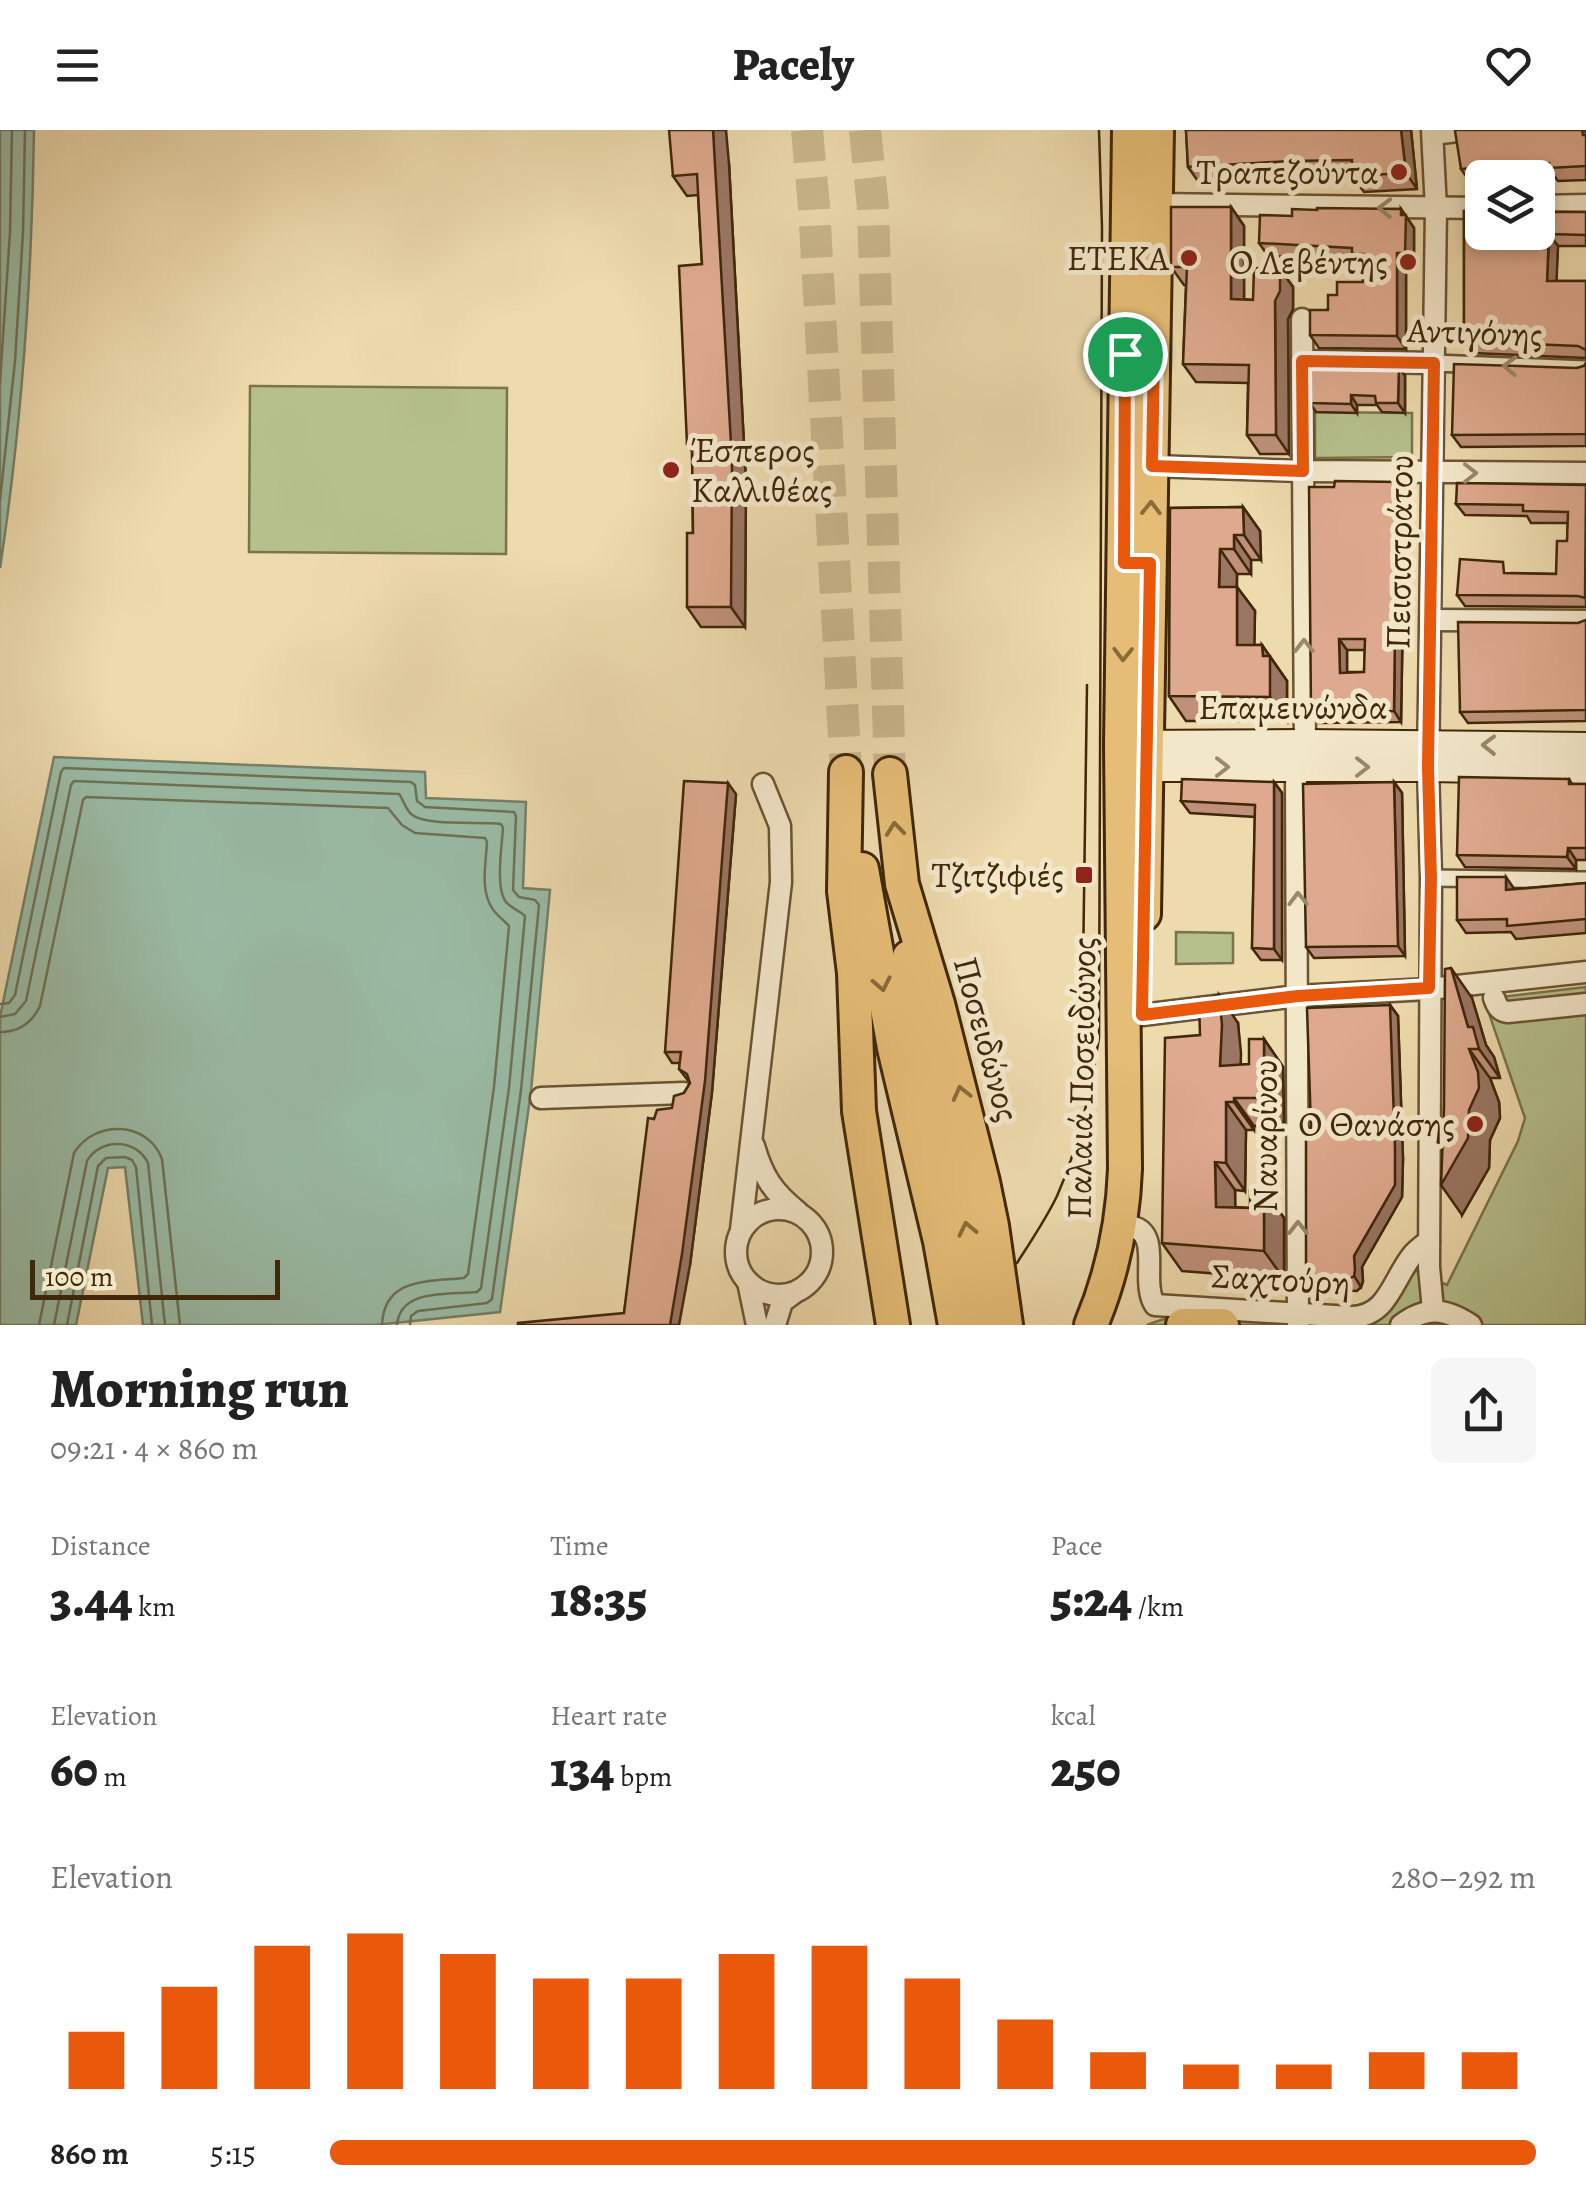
<!DOCTYPE html>
<meta charset="utf-8">
<style>
body{margin:0;font-family:Alegreya,serif;background:#f6f6f6;color:#222;height:100vh;display:flex;flex-direction:column;font-size:38px;white-space:nowrap}
*{box-sizing:border-box;margin:0}
p{font-size:32px;color:#767676}
.icon{flex:none;width:55px;height:55px;fill:none;stroke:currentColor;stroke-width:2;stroke-linecap:round;stroke-linejoin:round}
.map{position:relative;height:1195px;overflow:hidden}
.panel{display:flex;flex-direction:column;background:#fff;flex:1}
.panel>*{flex:none}
.buttons{position:absolute;left:1465px;top:30px;display:grid;gap:20px}
.buttons a{display:grid;place-items:center;width:90px;height:90px;border-radius:15px;background:#fff;box-shadow:0 5px 15px #0003;font-size:50px}
.scale{position:absolute;left:30px;bottom:25px;width:250px;box-sizing:border-box;padding-left:10px;border:5px solid #402809;border-top:0;font-size:28px;line-height:35px;white-space:nowrap;color:#402809;-webkit-text-stroke:8px #f3e7ca;paint-order:stroke}
.pin{position:absolute;display:grid;place-items:center;width:85px;height:85px;color:#fff;margin:-42px;border:5px solid #fff;border-radius:50%;box-shadow:0 2px 10px #0007}
.round{display:grid;place-items:center;flex:none;width:105px;height:105px;border-radius:15px;background:#f6f6f6}
.headline{display:flex;align-items:center;justify-content:space-between;height:170px;padding:0 50px}
h1{font-size:55px;font-weight:800;line-height:75px}
.figures{display:grid;grid-template-columns:repeat(3,1fr);gap:15px;height:170px;padding:10px 50px}
.figures div{display:grid;align-content:center}
.figures b{font-size:50px;font-weight:800}
.figures small{font-size:28px;font-weight:400}
.figures p{font-size:28px}
.chart{height:280px;padding:20px 50px}
.chart p{display:flex;justify-content:space-between}
.chart svg{width:100%;height:180px;margin-top:10px;stroke:#ea580c;stroke-width:6}
ul{padding:0 50px;list-style:none;font-size:32px}
li{display:grid;grid-template-columns:160px 120px 1fr;align-items:center;height:75px}
li i{height:25px;border-radius:12px;background:#ea580c}
header{display:flex;justify-content:space-between;align-items:center;height:130px;padding:0 50px;background:#fff;font-size:45px;font-weight:800}
.map>svg:first-child{display:block}
.green{fill:#b5c08c;stroke:#7a744a;stroke-width:2.5}
.water{fill:#9abba5;stroke:#768067;stroke-width:2.5}
.lines{fill:none;stroke-linecap:round;stroke-linejoin:round}
.shore{stroke:#6d7257;stroke-width:2.5}
.trunk-tunnel{stroke:#cab68c;stroke-width:32;stroke-dasharray:32 16;stroke-linecap:butt}
.pedestrian-casing{stroke:#6b5432;stroke-width:20}
.minor-casing{stroke:#6b5432;stroke-width:25}
.secondary-casing{stroke:#402809;stroke-width:32}
.primary-casing{stroke:#402809;stroke-width:38}
.trunk-casing{stroke:#402809;stroke-width:38}
.pedestrian{stroke:#f3e7ca;stroke-width:15}
.minor{stroke:#f3e7ca;stroke-width:20}
.secondary{stroke:#f3e7ca;stroke-width:28}
.primary{stroke:#e6bd76;stroke-width:32}
.trunk{stroke:#e6bd76;stroke-width:32}
.tram{stroke:#402809;stroke-width:2.5}
.wall{fill:#bf917a;stroke:#402809;stroke-width:2.5;fill-rule:evenodd}
.shaded-wall{fill:#9b7663;stroke:#402809;stroke-width:2.5}
.building{fill:#dea98e;stroke:#402809;stroke-width:2.5;fill-rule:evenodd}
.oneway{stroke:#9a886a}
.oneway2{stroke:#8b6b3a}
.route-casing{stroke:#fff;stroke-width:20}
.route{stroke:#ea580c;stroke-width:12}
.poi-dot{fill:#8f2418;stroke:#f3e7ca;stroke-width:4}
.labels{text-anchor:middle;dominant-baseline:central;stroke-width:10;stroke-linejoin:round;paint-order:stroke}
.poi-label{font-size:35px;fill:#402809;stroke:#f3e7ca;text-anchor:end}
.street-label{font-size:35px;fill:#402809;stroke:#f3e7ca}
</style>
<header><svg class="icon" aria-label="menu" viewBox="0 0 24 24"><path d="M4 6h16M4 12h16M4 18h16"/></svg>Pacely<svg class="icon" aria-label="heart" viewBox="0 0 24 24"><path d="M12 20l-8-8c-3-5 5-10 8-4 3-6 11-1 8 4z"/></svg></header>
<div class="map">
<svg width="1586" height="1195" viewBox="0 0 1586 1195">
<rect width="100%" height="100%" fill="#eddaad"/>
<filter id="stains"><feTurbulence type="fractalNoise" baseFrequency=".002" numOctaves="4"/><feColorMatrix values="0 0 0 0 .2 0 0 0 0 .09 0 0 0 0 .02 0 0 0 .5 -.17"/></filter>
<radialGradient id="worn" r=".72"><stop offset=".6" stop-color="#630" stop-opacity="0"/><stop offset="1" stop-color="#630" stop-opacity=".3"/></radialGradient>
<!-- green -->
<g class="green">
<path d="M250,256l257,2 -1,166 -257,-2z"/>
<path d="M1315,282l97,1v44l-97,1z"/>
<path d="M1176,802l57,1v30l-57,1z"/>
<path d="M1586,857v338h-439c42,-19 95,-7 140,-4 29,1 57,2 86,2l37,-55 37,17 71,-144 7,-23 -41,-119z"/>
</g>
<!-- water -->
<g class="water">
<path d="M0,0h34c-2,147 -12,293 -34,438z"/>
<path d="M54,627l371,15 1,26 100,4 -3,86 27,2 -19,201 -31,221 -125,13h-232l-18,-158 -17,1 -32,157h-76v-308z"/>
</g>
<g class="lines">
<!-- shore -->
<g class="shore">
<path d="M0,252l10,-150 2,-102"/>
<path d="M0,370l15,-139 8,-129 2,-102"/>
<path d="M0,874l9,-1 6,-8 46,-223 3,-4 347,14 4,3 2,16 8,6 89,5 2,4 -3,74 6,7 16,3 4,5 -18,185 -29,209 -5,4 -69,8 -7,5 -1,9"/>
<path d="M0,887l15,-3 11,-13 45,-216 3,-4 325,13c4,5 6,14 12,20 15,13 69,7 90,10l2,4c-1,17 -8,60 3,74 5,6 14,9 19,14l-16,172 -28,200 -4,4c-28,3 -77,-4 -80,33"/>
<path d="M0,902c19,0 32,-9 40,-26l43,-206 3,-3 302,11 14,17 13,8 70,5 2,4c-1,21 -7,48 5,66 4,7 12,12 17,18l-15,161 -26,187 -4,4c-36,4 -80,-1 -82,47"/>
<path d="M39,1195l35,-172c21,-34 74,-32 88,6l18,166"/>
<path d="M54,1195l33,-164c13,-23 49,-23 61,2l17,162"/>
<path d="M67,1195l31,-159 8,-8 19,-1 7,3 4,7 16,158"/>
</g>
<!-- trunk-tunnel -->
<g class="trunk-tunnel">
<path d="M807,0l7,77 32,565"/>
<path d="M865,0l8,78 17,566"/>
</g>
<!-- pedestrian casing -->
<g class="pedestrian-casing">
<g id="pedestrian">
<path d="M1434,233l152,6"/>
<path d="M1431,748l155,2"/>
</g>
</g>
<!-- minor casing -->
<g class="minor-casing">
<g id="minor">
<path d="M1432,0l4,79 -8,558 3,111 -2,389 4,43"/>
<path d="M1433,4l32,-4"/>
<path d="M1156,74l326,4"/>
<path d="M1538,76l48,-1"/>
<path d="M1302,189l3,425"/>
<path d="M1302,231l132,2"/>
<path d="M1152,336l151,5 283,2"/>
<path d="M1431,490l155,1"/>
<path d="M1296,637l2,558"/>
<path d="M1494,868c3,8 5,13 14,14l78,-8"/>
<path d="M1142,885l155,-19 132,-7 157,-17"/>
<path d="M541,968l143,-5"/>
<path d="M754,1016c9,31 19,46 44,66"/>
<circle cx="779" cy="1122" r="43"/>
<path d="M1133,1097c29,8 7,55 22,78l196,12c36,0 41,-35 60,-60 4,-6 11,-11 18,-16"/>
<path d="M741,1100l40,-348 -1,-56 -17,-42"/>
<path d="M748,1152l9,43"/>
<path d="M775,1195l7,-23 12,-9"/>
<path d="M1401,1195c25,-19 44,-17 70,0"/>
</g>
</g>
<!-- secondary casing -->
<g class="secondary-casing">
<g id="secondary">
<path d="M1128,615l177,-1 281,3"/>
<path d="M1128,637h300l158,3"/>
</g>
</g>
<!-- primary casing -->
<g class="primary-casing">
<g id="primary">
<path d="M1144,784l13,-784"/>
<path d="M1091,1195c21,-50 32,-102 34,-156l-4,-424 8,-615"/>
</g>
</g>
<!-- trunk casing -->
<g class="trunk-casing">
<g id="trunk">
<path d="M846,642l-2,119 10,82 5,138 34,214"/>
<path d="M890,644l12,110 36,120 45,178 9,44 14,99"/>
<path d="M862,739l32,179 46,193 15,84"/>
<path d="M909,827l5,53 55,229 12,86"/>
<path d="M1183,1195h39"/>
</g>
</g>
<!-- pedestrian -->
<use href="#pedestrian" class="pedestrian"/>
<!-- minor -->
<use href="#minor" class="minor"/>
<!-- secondary -->
<use href="#secondary" class="secondary"/>
<!-- primary -->
<use href="#primary" class="primary"/>
<!-- trunk -->
<use href="#trunk" class="trunk"/>
<!-- tram -->
<g class="tram">
<path d="M1079,950l3,-42 5,-353"/>
<path d="M1017,1133c14,-22 29,-44 40,-67 22,-50 33,-104 42,-158l3,-810 -3,-98"/>
</g>
</g>
<!-- wall -->
<g class="wall">
<path d="M1186,0h225l6,59 -53,3 -11,-15 -53,1 -100,6 -12,-17z"/>
<path d="M1586,0v50l-28,1 -3,-4 -73,1v3l-12,1 -9,-13z"/>
<path d="M729,34l17,318 -1,145h-44l-14,-20 6,-74 -1,-82 -5,-7 15,-180 -4,-69 -11,1 -14,-20z"/>
<path d="M1231,77l13,19v73l9,1 27,-31 13,18v22l-5,10 1,135h-29l-13,-19 1,-52 -52,-1 -13,-18 3,-79h-2l-13,-18z"/>
<path d="M1401,79l13,19v38h-8v83l-87,-1 -9,-13 27,-40 26,-13v-16h-2l-5,-6 -88,-4 -9,-13 33,-27 25,-6z"/>
<path d="M1464,81l122,1v34h-28l-2,35h30v77l-114,-5 -8,-12z"/>
<path d="M1586,233v83l-125,1 -9,-12 125,-67 7,-2z"/>
<path d="M1405,246v37l-23,-1 -5,-7h-20v8l-41,-1 -6,-9z"/>
<path d="M1397,352l8,11 -4,229 -82,1 -8,-11 23,-225zM1347,520h18l-1,22h-17z"/>
<path d="M1586,355v122l-121,-1 -8,-11 54,-22 45,1 11,-33 1,-18h-37l-4,-7 -62,-1 -9,-11z"/>
<path d="M1243,377l17,24 1,29h-10v14h-14v13l18,24 -1,34h8l25,36v40h-101l-17,-25 1,-188z"/>
<path d="M1586,490v101l-118,2 -8,-11 118,-89z"/>
<path d="M1569,649l3,5h14v76h-10v9l-111,-2 -8,-12z"/>
<path d="M1274,652l8,11v167h-21l-9,-12 3,-131 -65,-4 -9,-12z"/>
<path d="M1394,652l8,11 3,163 -91,2 -8,-11z"/>
<path d="M736,664l-24,298 -22,173 -66,48 30,-194 18,-11 12,-15 6,-10 -11,-14 1,-6h-8l-7,-11z"/>
<path d="M1586,753v50l-70,6 -5,-7 -45,1 -9,-13 57,-31z"/>
<path d="M1472,868l14,47 8,12 6,21h-10l9,24 1,16 -10,22 -1,28 -27,47 -18,-107z"/>
<path d="M1390,875l8,11 5,143 -1,38 -40,70 1,14 -2,6 -4,4 -43,-2 -8,-11 5,-150z"/>
<path d="M1238,893l3,42 8,-1 15,-25 19,28 1,59h-30v4h-8l-1,61 -10,-1v17l15,1 14,-18 20,28v61l-102,-8 -20,-28 38,-208z"/>
</g>
<!-- shaded-wall -->
<g class="shaded-wall">
<path d="M713,0h13l3,34 17,318 -1,145 -14,-20z"/>
<path d="M1401,0h10l6,59 -11,-16z"/>
<path d="M1231,77l13,19v92l-13,-19z"/>
<path d="M1401,79l13,19v38l-9,-13z"/>
<path d="M1549,104l9,12 -2,47 -9,-12z"/>
<path d="M1397,123l9,13v83l-9,-13z"/>
<path d="M1280,139l13,18v22l-5,10 1,135 -13,-19 -1,-134z"/>
<path d="M1399,237l6,9v37l-7,-10z"/>
<path d="M1351,265l6,10v8l-6,-9z"/>
<path d="M1397,352l8,11 -4,229 -7,-11z"/>
<path d="M1243,377l17,24 1,29 -17,-25z"/>
<path d="M1234,405l17,25v14l-17,-25z"/>
<path d="M1220,419l17,25 -1,37 -17,-24z"/>
<path d="M1237,457l18,24 -1,58 -17,-24z"/>
<path d="M1339,509l8,11v34l-7,-11z"/>
<path d="M1262,515l25,36v40l-17,-24 -7,-41z"/>
<path d="M1274,652l8,11v167l-8,-11z"/>
<path d="M1394,652l8,11 3,163 -7,-10z"/>
<path d="M728,653l8,11 -24,298 -22,173 -11,60h-9z"/>
<path d="M1568,718l8,12v9l-9,-12z"/>
<path d="M1506,747l9,13h-9z"/>
<path d="M1451,838l21,30 14,47 8,12 6,21 -21,-29 -11,-22z"/>
<path d="M1219,865l19,28 3,30 -1,41 -20,-28z"/>
<path d="M1390,875l8,11 5,143 -1,38 -40,70 1,14 -2,6 -7,-11v-20z"/>
<path d="M1264,909l19,28 1,59 -20,-28z"/>
<path d="M1469,919l21,29 9,24 1,16 -10,22 -1,28 -27,47 -21,-30z"/>
<path d="M1234,968l20,28v4l-20,-28z"/>
<path d="M1226,972l20,28 -1,61 -19,-28z"/>
<path d="M1215,1032l20,28 1,45 -20,-28z"/>
<path d="M1264,1060l20,28v61l-20,-28z"/>
</g>
<!-- building -->
<g class="building">
<path d="M669,0h44l19,331 -1,146h-44v-74h6l-1,-89h-5l-8,-178 23,-2 -5,-90 -24,2z"/>
<path d="M1186,0h215l5,43 -54,3v-16l-63,1 -101,6z"/>
<path d="M1457,0h125l1,5h3v31l-37,2v-5l-88,6 -6,-38z"/>
<path d="M1171,77h60v92l22,1 1,-32 26,1v22l-5,10 1,134h-29l2,-70 -66,-1 4,-97h-16z"/>
<path d="M1317,78l84,1v6h5l-1,38h-8v83l-87,-1v-25h18v-15h9v-13h26v-28h-11v-6l-93,-5 1,-28 32,1v-7l25,1z"/>
<path d="M1464,81h18v21h56v-20h48v23l-37,-1 -2,47h39v69l-8,-4 -114,-5z"/>
<path d="M1586,233v71l-134,1 2,-71 123,4 7,-2z"/>
<path d="M1310,236l89,1 -1,36h-22l-1,-7 -24,-1v9l-41,-1z"/>
<path d="M1335,351l62,1 -3,229 -83,1 -2,-225h25zM1339,509h26l-1,33 -24,1z"/>
<path d="M1457,353l129,2 -1,113 -7,-2 -121,-1 3,-36 43,3 1,11 52,1 1,-33h10l1,-29 -45,-1v-6l-67,-1z"/>
<path d="M1243,377l1,28h-10v14h-14l-1,38h18v58h25l1,11h7v41l-101,-1 1,-188z"/>
<path d="M1586,490v90l-126,2 -2,-90 120,1z"/>
<path d="M1459,647l110,2v5h17v64h-18l-1,9 -110,-2z"/>
<path d="M1182,649l92,3v167l-22,-1 3,-143 -74,-4z"/>
<path d="M684,651l44,2 -23,298 -23,173 -12,71h-152v-2l106,-10 24,-195 6,1 3,-9 15,-2 2,-12 10,-3 6,-10 -3,-9 -8,-5 2,-17h-16z"/>
<path d="M1394,652l4,164 -92,1 -3,-163z"/>
<path d="M1457,747h49v13l80,-7v36l-79,7v-7l-50,1z"/>
<path d="M1451,838l17,59h5l6,22h-10l9,23 1,16 -10,22 -1,28 -27,47 3,-77 1,-139z"/>
<path d="M1219,865l3,30 -2,41 29,-2v-25h15v59h-30v4h-8v61l-11,-1 1,45 34,1v-18h14v61l-102,-8 3,-205 35,-3 -1,-34z"/>
<path d="M1390,875l5,143v37l-41,71 1,14 -1,6 -5,3 -43,-1v-150h5l-4,-120z"/>
</g>
<!-- one-way arrows -->
<defs><path id="oneway-chevron" d="M-2-3.5L2.5 0L-2 3.5" fill="none" stroke-width="1.6" stroke-linecap="round" stroke-linejoin="round" transform="scale(2.5)"/></defs>
<g class="oneway">
<use href="#oneway-chevron" transform="translate(1385 78) rotate(-179)"/>
<use href="#oneway-chevron" transform="translate(1510 236) rotate(-178)"/>
<use href="#oneway-chevron" transform="translate(1470 343)"/>
<use href="#oneway-chevron" transform="translate(1304 516) rotate(-90)"/>
<use href="#oneway-chevron" transform="translate(1489 615) rotate(-179)"/>
<use href="#oneway-chevron" transform="translate(1222 637)"/>
<use href="#oneway-chevron" transform="translate(1362 637)"/>
<use href="#oneway-chevron" transform="translate(1298 769) rotate(-91)"/>
<use href="#oneway-chevron" transform="translate(1298 1098) rotate(-90)"/>
</g>
<g class="oneway2">
<use href="#oneway-chevron" transform="translate(1151 378) rotate(-89)"/>
<use href="#oneway-chevron" transform="translate(1123 524) rotate(91)"/>
<use href="#oneway-chevron" transform="translate(895 699) rotate(-96)"/>
<use href="#oneway-chevron" transform="translate(882 854) rotate(79)"/>
<use href="#oneway-chevron" transform="translate(961 963) rotate(-104)"/>
<use href="#oneway-chevron" transform="translate(967 1099) rotate(-102)"/>
</g>
<g class="lines">
<!-- route casing -->
<g class="route-casing">
<path id="route" d="M1125,224l29,1 -2,111 151,5 -1,-110 132,2 -6,404 3,111 -2,110 -131,8 -156,19 8,-452h-26z"/>
</g>
<!-- route -->
<use href="#route" class="route"/>
</g>
<!-- markers -->
<g class="poi-dot">
<circle cx="1399" cy="42" r="10"/>
<circle cx="1189" cy="128" r="10"/>
<circle cx="1408" cy="132" r="10"/>
<circle cx="671" cy="340" r="10"/>
<rect x="1074" y="735" width="20" height="20" rx="5"/>
<circle cx="1475" cy="994" r="10"/>
</g>
<g class="labels">
<!-- poi labels -->
<g class="poi-label">
<text x="1379" y="42">Τραπεζούντα</text>
<text x="1169" y="128">ΕΤΕΚΑ</text>
<text x="1388" y="132">Ο Λεβέντης</text>
<text x="691" y="320" text-anchor="start">Έσπερος<tspan x="691" dy="40">Καλλιθέας</tspan></text>
<text x="1064" y="745">Τζιτζιφιές</text>
<text x="1455" y="994">Ο Θανάσης</text>
</g>
<!-- street labels -->
<g class="street-label">
<text transform="translate(1475 202) rotate(2)">Αντιγόνης</text>
<text transform="translate(1399 422) rotate(-89)">Πεισιστράτου</text>
<text x="1293" y="577">Επαμεινώνδα</text>
<text transform="translate(987 909) rotate(75)">Ποσειδώνος</text>
<text transform="translate(1081 948) rotate(-89)">Παλαιά Ποσειδώνος</text>
<text transform="translate(1265 1006) rotate(-90)">Ναυαρίνου</text>
<text transform="translate(1281 1149) rotate(3)">Σαχτούρη</text>
</g>
</g>
<rect width="100%" height="100%" filter="url(#stains)"/>
<rect width="100%" height="100%" fill="url(#worn)"/>
</svg>
<div class="buttons">
<a><svg class="icon" aria-label="layers" viewBox="0 0 24 24"><path d="M12 4l9 5-9 5-9-5zM3 14l9 5 9-5"/></svg></a>
</div>
<div class="scale">100 m</div>
<div class="pin" style="left:1125px;top:224px;background:#1e9e55"><svg class="icon" aria-label="arrive" viewBox="0 0 24 24"><path d="M6 21V4h12l-3 4 3 4H6"/></svg></div>
</div>
<section class="panel">
<div class="headline"><div><h1>Morning run</h1><p>09:21 · 4 × 860 m</p></div><a class="round"><svg class="icon" aria-label="share" viewBox="0 0 24 24"><path d="M12 15V3M7 8l5-5 5 5M5 13v7h14v-7"/></svg></a></div>
<div class="figures">
<div><p>Distance</p><b>3.44<small> km</small></b></div>
<div><p>Time</p><b>18:35</b></div>
<div><p>Pace</p><b>5:24<small> /km</small></b></div>
</div>
<div class="figures">
<div><p>Elevation</p><b>60<small> m</small></b></div>
<div><p>Heart rate</p><b>134<small> bpm</small></b></div>
<div><p>kcal</p><b>250</b></div>
</div>
<div class="chart"><p><span>Elevation</span>280–292 m</p>
<svg viewBox="0 0 160 44" preserveAspectRatio="none"><path d="M5 44V30M15 44V19M25 44V9M35 44V6M45 44V11M55 44V17M65 44V17M75 44V11M85 44V9M95 44V17M105 44V27M115 44V35M125 44V38M135 44V38M145 44V35M155 44V35"/></svg>
</div>
<ul>
<li><b>860 m</b>5:15<i style="width:100%"></i></li>
</ul>
</section>
